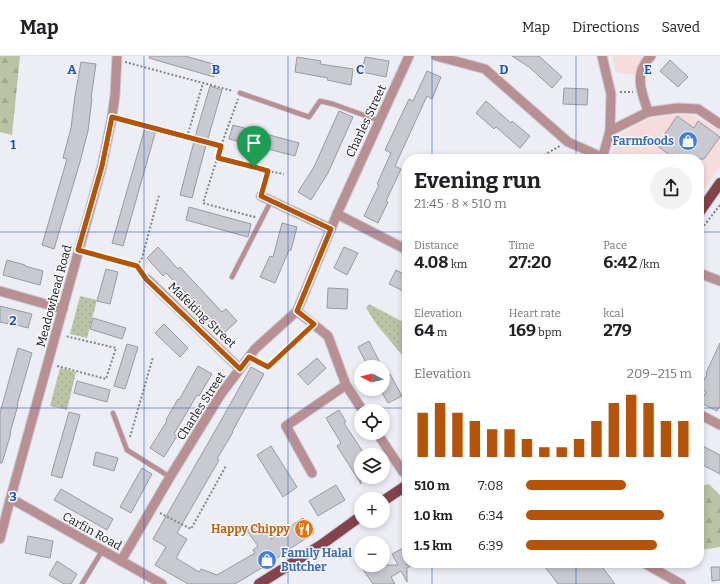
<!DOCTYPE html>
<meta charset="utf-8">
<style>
body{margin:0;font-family:Bitter,serif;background:#f2f2f2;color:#202124;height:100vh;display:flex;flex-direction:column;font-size:15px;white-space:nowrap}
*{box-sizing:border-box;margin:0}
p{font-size:13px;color:#757577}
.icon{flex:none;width:22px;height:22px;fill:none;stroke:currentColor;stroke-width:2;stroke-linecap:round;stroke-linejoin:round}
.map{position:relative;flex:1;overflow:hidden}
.drawer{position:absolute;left:402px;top:98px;width:302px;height:414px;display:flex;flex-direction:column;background:#fff;border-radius:16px;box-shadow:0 2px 6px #0003}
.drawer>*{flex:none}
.needle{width:26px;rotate:277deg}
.controls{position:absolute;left:354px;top:304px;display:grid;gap:8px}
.controls a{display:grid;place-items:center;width:36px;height:36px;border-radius:50%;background:#fff;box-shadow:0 2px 6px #0003;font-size:20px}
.pin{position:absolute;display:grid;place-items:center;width:34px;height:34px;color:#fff;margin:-41px -17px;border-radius:50% 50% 50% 0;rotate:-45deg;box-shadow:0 0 4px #0007}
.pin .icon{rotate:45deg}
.round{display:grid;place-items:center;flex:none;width:42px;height:42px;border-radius:21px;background:#f2f2f2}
.overview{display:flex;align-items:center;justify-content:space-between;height:68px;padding:0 12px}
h1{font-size:22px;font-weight:700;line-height:30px}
.metrics{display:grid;grid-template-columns:repeat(3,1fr);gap:6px;height:68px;padding:4px 12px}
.metrics div{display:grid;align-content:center}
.metrics b{font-size:17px;font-weight:700}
.metrics small{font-size:11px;font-weight:400}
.metrics p{font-size:11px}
.chart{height:112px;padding:8px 12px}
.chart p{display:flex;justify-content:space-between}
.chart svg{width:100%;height:72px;margin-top:4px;stroke:#b45309;stroke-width:6}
ul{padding:0 12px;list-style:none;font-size:13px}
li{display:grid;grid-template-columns:64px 48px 1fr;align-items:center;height:30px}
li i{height:10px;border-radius:5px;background:#b45309}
header{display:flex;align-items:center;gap:24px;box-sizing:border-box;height:56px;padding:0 20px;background:#fff;border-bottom:1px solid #e0e0e0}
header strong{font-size:19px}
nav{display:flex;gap:22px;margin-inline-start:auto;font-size:14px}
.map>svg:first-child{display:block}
.commercial{fill:#f7dcdd}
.grass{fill:url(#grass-dots)}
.forest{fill:url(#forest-firs)}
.building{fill:#c9c9d2;stroke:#9999a2}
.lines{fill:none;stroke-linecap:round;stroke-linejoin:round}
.lane-casing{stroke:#cbcbd3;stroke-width:6}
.street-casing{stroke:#cbcbd3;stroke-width:11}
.primary-casing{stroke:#cbcbd3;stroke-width:12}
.path{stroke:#85858b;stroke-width:2;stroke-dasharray:2 2;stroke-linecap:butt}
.lane{stroke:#b89093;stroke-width:4.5}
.street{stroke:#b89093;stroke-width:9}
.primary{stroke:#84424b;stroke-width:10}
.route-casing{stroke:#fff;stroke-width:8}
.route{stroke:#b45309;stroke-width:5}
.grid{fill:none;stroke:#1d4ed8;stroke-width:1;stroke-opacity:0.55}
.labels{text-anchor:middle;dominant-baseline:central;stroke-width:3;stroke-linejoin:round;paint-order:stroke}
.street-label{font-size:12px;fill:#161619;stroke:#fafafe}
.shop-label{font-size:12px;font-weight:bold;fill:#366cbe;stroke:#fafafe;text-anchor:end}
.food-label{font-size:12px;font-weight:bold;fill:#c56008;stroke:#fafafe;text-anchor:end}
.grid-label{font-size:13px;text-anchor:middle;font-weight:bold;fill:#1d4ed8;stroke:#fafafe;stroke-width:3;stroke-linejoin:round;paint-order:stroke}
</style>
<header>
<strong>Map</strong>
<nav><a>Map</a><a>Directions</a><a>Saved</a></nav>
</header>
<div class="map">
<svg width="720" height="528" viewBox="0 0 720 528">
<defs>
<pattern id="grass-dots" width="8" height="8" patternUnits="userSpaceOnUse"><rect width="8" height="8" fill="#bbc3a6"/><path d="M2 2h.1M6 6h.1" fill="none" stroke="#a0a78e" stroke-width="1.8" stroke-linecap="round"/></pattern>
<pattern id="forest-firs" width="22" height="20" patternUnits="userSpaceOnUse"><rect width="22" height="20" fill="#bbc3a6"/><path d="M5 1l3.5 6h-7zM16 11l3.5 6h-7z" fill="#a0a78e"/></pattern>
</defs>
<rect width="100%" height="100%" fill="#ededf6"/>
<!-- commercial -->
<g class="commercial">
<path d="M613,0h30l-9,19 -19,-3z"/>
<path d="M680,58l13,1 27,16v36l-21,30v-38h-89l5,-18 5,-7 30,-16z"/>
</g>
<!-- grass -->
<g class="grass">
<path d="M80,240l17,4 -10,38 -17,-4z"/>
<path d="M369,248l38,20v37l-30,-36 -11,-17z"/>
<path d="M60,312l16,4 -9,38 -17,-4z"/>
</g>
<!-- forest -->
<g class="forest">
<path d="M0,0h20l-8,79 -12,-3z"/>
<path d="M709,428l11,11v52l-19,3 -2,4v-68z"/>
</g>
<!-- building -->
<g class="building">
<path d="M150,0h35l32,9 -3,12 -65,-19z"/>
<path d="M512,0h27l23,21 -10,11 -23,-21z"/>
<path d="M297,1l24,4 -1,3 33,5 -2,16 -24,-5 1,-2 -33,-6z"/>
<path d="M365,1l24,4 -3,16 -24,-5z"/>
<path d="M670,4l18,17 -10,10 -18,-16z"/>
<path d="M81,6l15,2 -5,34h1l-4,33 -8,31 -26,87 -12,-4 25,-86 -4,-1 8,-30 4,-32z"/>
<path d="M427,15l14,6 -9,22 -5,-3 -32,70 6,3 -15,32 2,1 -10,21 -14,-7 15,-31 -2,-1 14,-31 -6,-3 24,-51 4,2z"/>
<path d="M210,30l12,4 -16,55 -14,53 -12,-3 17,-65z"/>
<path d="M564,32l24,1 -1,16 -24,-1z"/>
<path d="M486,45l25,22 1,-2 18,15 -10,12 -24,-21 -2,2 -18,-16z"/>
<path d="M339,55l14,6 -25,56 -17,27 -13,-8 16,-25z"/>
<path d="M677,60l17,12 4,-7 22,16 -16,22h-28l-19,-13z"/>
<path d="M233,69l66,18 -4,13 -66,-17z"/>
<path d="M145,72l11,2 -33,116 -11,-3z"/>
<path d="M189,151l62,17 -3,13 -62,-17z"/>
<path d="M282,167l15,4 -6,23h-2l-14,33 -15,-6 10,-21 3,1z"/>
<path d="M158,191l20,22 2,-2 42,45 4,-3 11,12 -15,14 -34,-36 2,-2 -24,-24 -3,3 -16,-18z"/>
<path d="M344,191l14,6 -11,22 -13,-7z"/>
<path d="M7,204l18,5v1l18,5 -3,14 -37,-10z"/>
<path d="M106,213l12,3 -8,32 -13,-3z"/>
<path d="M396,214l11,6v17l-18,-9z"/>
<path d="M328,232l20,1 -1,20 -20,-1z"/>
<path d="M0,250l32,8 -4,14 -19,-5v1l-9,-2z"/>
<path d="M93,262l33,10 -4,11 -32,-10z"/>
<path d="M164,268l24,24 -8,9 -25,-24z"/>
<path d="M369,285l11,22 -9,4h-3l-10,-20z"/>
<path d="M720,287v62l-3,6 -16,-8 5,-11 -6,-4 7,-14 -1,-1z"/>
<path d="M127,288l11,3 -13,42 -11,-3z"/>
<path d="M18,292l14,5 -15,52h1l-8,28h1l-9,30h-2v-50z"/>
<path d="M317,302l9,10 -18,17 -10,-11z"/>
<path d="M198,310l14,8 -13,22 -2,-1 -23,39 3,2 -13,21 -14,-9 17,-27 -1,-1 12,-21 1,1z"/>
<path d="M251,311l13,7 -32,58h1l-16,27 2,1 -42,73 10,6 -11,19 23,14 2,-3 16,6 38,-22 -2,-3 5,-4 -11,-15 11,-9 13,17 32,-21 11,15 -29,19 -19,15 -1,-1 -30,18h-47l-33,-19 11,-18 -13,-8 70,-122z"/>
<path d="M390,318l12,22 -14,7 -8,-14h3v-12z"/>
<path d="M77,325l33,9 -3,12 -33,-9z"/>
<path d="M339,354l7,12 -2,1 21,32h-4v29l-24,-38 4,-3 -15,-25z"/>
<path d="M69,356l11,3 -18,63 -11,-3z"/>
<path d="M699,388l21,11v19l-21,-11z"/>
<path d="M271,390l26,41 -14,10 -26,-42z"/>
<path d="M96,396l22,6 -4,13 -21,-6z"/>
<path d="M142,412l10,6 -21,39 -11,-6z"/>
<path d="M336,429l9,15 -27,16 -9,-15z"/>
<path d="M61,433l52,30 -6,11 -53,-30z"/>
<path d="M28,480l25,5 -3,17 -25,-5z"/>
<path d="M407,490v19h6l-6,3v14l-6,-11 -10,6 4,7h-22l-13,-19h38l-6,-11z"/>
<path d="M57,505l20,13 -6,10h-7l-15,-9z"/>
<path d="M542,507h57l16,21h-57z"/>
<path d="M711,511h9v13l-8,1z"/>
</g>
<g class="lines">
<!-- lane casing -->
<g class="lane-casing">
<g id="lane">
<path d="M240,37l69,24 11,-16 13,3 47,17"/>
<path d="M232,221l39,-76"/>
<path d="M113,357l14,37 43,27"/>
<path d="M82,528l20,-33"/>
</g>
</g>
<!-- street casing -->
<g class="street-casing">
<g id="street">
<path d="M436,0l49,13 83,73 34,15"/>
<path d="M648,56c-4,-14 -12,-31 -5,-45 2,-4 5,-8 8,-11"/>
<path d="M610,75l38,-19 30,-4 20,1 22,15"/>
<path d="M602,103l8,-28 1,-37 -9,-38"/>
<path d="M261,140l70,33"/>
<path d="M337,158l70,36"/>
<path d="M699,217l21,8"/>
<path d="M147,223l93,90"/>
<path d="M0,235l63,18"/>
<path d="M297,255l31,25 18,49 17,26"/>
<path d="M699,358l21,11"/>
<path d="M377,377l26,39"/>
<path d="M312,417l-26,-47 60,-41"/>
<path d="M10,444l7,2 145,82"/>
<path d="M0,483l10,-39 92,-334 10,-49 3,-22 2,-39"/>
<path d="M121,505l49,-84 51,-83 34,-45 42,-38 40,-97 72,-158"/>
<path d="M644,507l37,21"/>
</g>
</g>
<!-- primary casing -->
<g class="primary-casing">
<g id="primary">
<path d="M699,157l21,-30"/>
<path d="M383,445l24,-16"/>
<path d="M259,528l62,-39 40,-29"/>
</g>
</g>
<!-- path -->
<g class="path">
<path d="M125,6l108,29"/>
<path d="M620,36h13"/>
<path d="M121,64l100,26 17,-47"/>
<path d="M187,81l16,-54"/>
<path d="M221,90l-18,57 51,14 1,-1"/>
<path d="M218,102l36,9 14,4"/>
<path d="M537,103l23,-13"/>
<path d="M264,131l4,-16 16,3"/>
<path d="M699,176l21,-27"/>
<path d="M88,197l49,13 4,6"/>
<path d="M137,210l5,-8 17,-63"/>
<path d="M257,305l12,6 38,-36"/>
<path d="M57,310l49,13 10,-31 -51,-12"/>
<path d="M130,381l23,-80"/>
<path d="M371,443l-1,-1 5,-3"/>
<path d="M160,457l31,16 35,-63"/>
</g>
<!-- lane -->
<use href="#lane" class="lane"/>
<!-- street -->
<use href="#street" class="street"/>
<!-- primary -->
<use href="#primary" class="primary"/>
</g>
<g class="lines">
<!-- route casing -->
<g class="route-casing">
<path id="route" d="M112,61l109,29 -3,12 36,9 14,4 -7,25 70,33 -34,82 17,13 -46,43 -19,-10 -9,12 -94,-90 -9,-13 -59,-16 24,-84z"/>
</g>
<!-- route -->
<use href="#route" class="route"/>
</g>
<!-- grid -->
<path class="grid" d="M144,0v528M288,0v528M432,0v103M576,0v103M0,176h407M699,176h21M0,352h407M699,352h21M432,507v21M576,507v21"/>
<!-- icons -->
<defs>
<g id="shop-disc" transform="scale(1)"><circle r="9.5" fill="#3f7fe0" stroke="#fafafe"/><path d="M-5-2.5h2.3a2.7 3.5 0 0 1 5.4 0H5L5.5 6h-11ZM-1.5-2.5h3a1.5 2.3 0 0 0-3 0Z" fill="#fff"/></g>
<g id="restaurant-disc" transform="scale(1)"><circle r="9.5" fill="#e8710a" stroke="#fafafe"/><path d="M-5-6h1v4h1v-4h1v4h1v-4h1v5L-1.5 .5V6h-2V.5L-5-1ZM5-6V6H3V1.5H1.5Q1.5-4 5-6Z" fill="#fff"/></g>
</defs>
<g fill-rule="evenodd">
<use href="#shop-disc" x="688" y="85"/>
<use href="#restaurant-disc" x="304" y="473"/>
<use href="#shop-disc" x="267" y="504"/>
</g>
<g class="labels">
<!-- street labels -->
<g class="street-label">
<text transform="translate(366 65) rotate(-65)">Charles Street</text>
<text transform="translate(54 240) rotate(-75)">Meadowhead Road</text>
<text transform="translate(202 259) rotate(44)">Mafeking Street</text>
<text transform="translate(201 350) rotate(-57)">Charles Street</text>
<text transform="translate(92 475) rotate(29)">Carfin Road</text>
</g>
<!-- shop labels -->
<g class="shop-label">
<text x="674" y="85">Farmfoods</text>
<text x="281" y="497" text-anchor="start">Family Halal<tspan x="281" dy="14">Butcher</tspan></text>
</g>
<!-- food labels -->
<g class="food-label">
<text x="290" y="473">Happy Chippy</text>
</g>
</g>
<g class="grid-label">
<text x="72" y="18">A</text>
<text x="216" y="18">B</text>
<text x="360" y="18">C</text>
<text x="504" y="18">D</text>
<text x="648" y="18">E</text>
<text x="13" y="93">1</text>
<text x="13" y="269">2</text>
<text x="13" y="445">3</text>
</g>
</svg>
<div class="controls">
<a><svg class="needle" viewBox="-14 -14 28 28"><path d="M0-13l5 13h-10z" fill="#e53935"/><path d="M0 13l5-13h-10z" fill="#757577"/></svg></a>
<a><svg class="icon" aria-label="locate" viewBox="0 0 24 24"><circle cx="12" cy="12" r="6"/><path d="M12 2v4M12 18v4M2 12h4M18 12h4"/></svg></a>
<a><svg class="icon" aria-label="layers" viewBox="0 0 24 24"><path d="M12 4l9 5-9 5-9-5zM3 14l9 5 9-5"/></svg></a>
<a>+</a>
<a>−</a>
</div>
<div class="pin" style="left:254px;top:111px;background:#1e9e55"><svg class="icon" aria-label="arrive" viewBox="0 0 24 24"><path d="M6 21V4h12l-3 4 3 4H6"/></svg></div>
<section class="drawer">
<div class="overview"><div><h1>Evening run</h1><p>21:45 · 8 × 510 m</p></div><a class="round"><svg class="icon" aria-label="share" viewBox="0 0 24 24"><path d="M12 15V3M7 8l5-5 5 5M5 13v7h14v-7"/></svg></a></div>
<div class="metrics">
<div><p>Distance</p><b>4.08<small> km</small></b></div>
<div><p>Time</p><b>27:20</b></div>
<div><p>Pace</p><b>6:42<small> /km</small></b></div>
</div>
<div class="metrics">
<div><p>Elevation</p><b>64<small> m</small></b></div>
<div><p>Heart rate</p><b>169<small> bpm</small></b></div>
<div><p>kcal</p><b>279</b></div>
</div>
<div class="chart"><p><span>Elevation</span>209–215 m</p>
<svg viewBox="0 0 160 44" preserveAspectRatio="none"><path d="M5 44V17M15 44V11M25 44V17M35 44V22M45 44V27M55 44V27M65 44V33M75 44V38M85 44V38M95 44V33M105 44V22M115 44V11M125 44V6M135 44V11M145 44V22M155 44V22"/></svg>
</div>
<ul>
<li><b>510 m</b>7:08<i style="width:60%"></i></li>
<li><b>1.0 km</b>6:34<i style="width:83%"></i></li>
<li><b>1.5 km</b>6:39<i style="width:79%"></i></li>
</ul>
</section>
</div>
